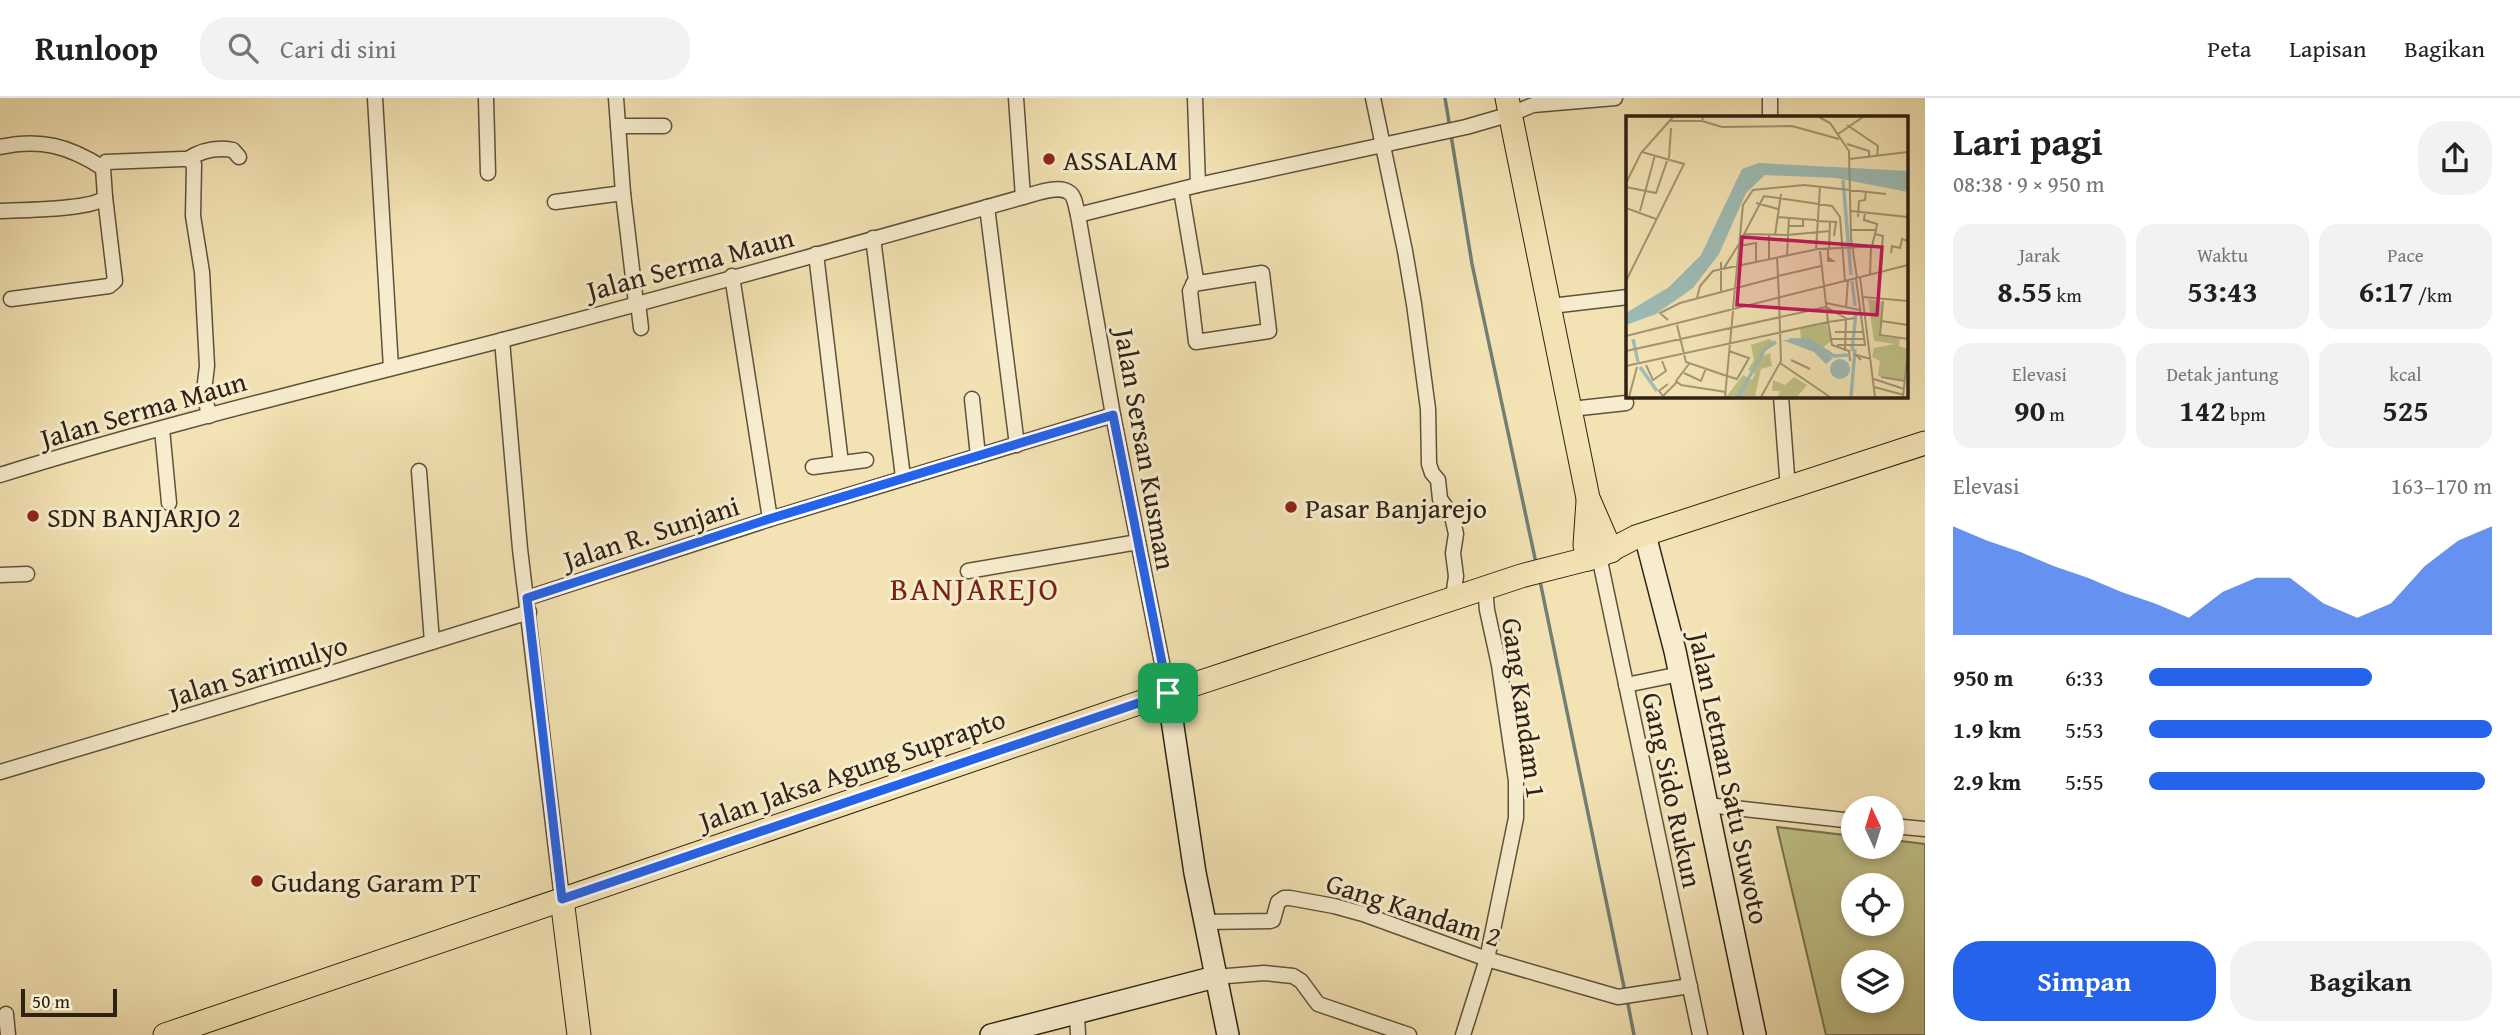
<!DOCTYPE html>
<html lang="id">
<meta charset="utf-8">
<style>
body{margin:0;font-family:"Gentium Book Plus",serif;background:#f2f2f2;color:#202124;height:100vh;display:flex;flex-direction:column;font-size:26px;white-space:nowrap}
*{box-sizing:border-box;margin:0}
p{font-size:23px;color:#757577}
.icon{flex:none;width:38px;height:38px;fill:none;stroke:currentColor;stroke-width:2;stroke-linecap:round;stroke-linejoin:round}
.map{position:relative;flex:1;overflow:hidden}
.side{display:flex;flex-direction:column;background:#fff;width:595px}
.side>*{flex:none}
.needle{width:46px;rotate:356deg}
.buttons{position:absolute;left:1841px;top:698px;display:grid;gap:14px}
.buttons a{display:grid;place-items:center;width:63px;height:63px;border-radius:50%;background:#fff;box-shadow:0 4px 10px #0003;font-size:35px}
.scale{position:absolute;left:21px;bottom:18px;width:96px;box-sizing:border-box;padding-left:7px;border:4px solid #2e2215;border-top:0;font-size:19px;line-height:24px;white-space:nowrap;color:#2e2215;-webkit-text-stroke:5px #f7edce;paint-order:stroke}
.pin{position:absolute;display:grid;place-items:center;width:60px;height:60px;color:#fff;margin:-30px;border-radius:14px;box-shadow:0 4px 10px #0006}
.round{display:grid;place-items:center;flex:none;width:74px;height:74px;border-radius:28px;background:#f2f2f2}
.overview{display:flex;align-items:center;justify-content:space-between;height:119px;padding:0 28px}
h1{font-size:38px;font-weight:800;line-height:52px}
.figures{display:grid;grid-template-columns:repeat(3,1fr);gap:10px;height:119px;padding:7px 28px}
.figures div{display:grid;align-content:center;border-radius:18px;background:#f2f2f2;text-align:center}
.figures b{font-size:30px;font-weight:800}
.figures small{font-size:19px;font-weight:400}
.figures p{font-size:19px}
.chart{height:196px;padding:14px 28px}
.chart p{display:flex;justify-content:space-between}
.chart svg{width:100%;height:126px;margin-top:7px;fill:#2563eb;opacity:.7}
.button{display:flex;gap:14px;margin-top:auto;padding:14px 28px}
.button a{flex:1;height:80px;border-radius:28px;background:#2563eb;color:#fff;font-size:28px;font-weight:800;line-height:80px;text-align:center}
.button a+a{background:#f2f2f2;color:#202124}
ul{padding:0 28px;list-style:none;font-size:23px}
li{display:grid;grid-template-columns:112px 84px 1fr;align-items:center;height:52px}
li i{height:18px;border-radius:9px;background:#2563eb}
header{display:flex;align-items:center;gap:42px;box-sizing:border-box;height:98px;padding:0 35px;background:#fff;border-bottom:2px solid #e0e0e0}
header strong{font-size:33px}
nav{display:flex;gap:38px;margin-inline-start:auto;font-size:24px}
.search{width:490px;height:63px;background:#f2f2f2;display:flex;align-items:center;gap:18px;box-sizing:border-box;padding:0 24px;border-radius:28px;color:#757577;font-size:26px}
main{display:flex;flex:1;min-height:0}
.map>svg:first-child{display:block}
.green{fill:#c0c289;stroke:#77724f;stroke-width:2;fill-rule:evenodd}
.lines{fill:none;stroke-linecap:round;stroke-linejoin:round}
.stream{stroke:#717f76;stroke-width:3.5}
.street-casing{stroke:#5f523d;stroke-width:17}
.secondary-casing{stroke:#2e2215;stroke-width:24}
.primary-casing{stroke:#2e2215;stroke-width:25}
.street{stroke:#f7edce;stroke-width:14}
.secondary{stroke:#f7edce;stroke-width:21}
.primary{stroke:#f3e3b4;stroke-width:23}
.route-casing{stroke:#fff;stroke-width:14}
.route{stroke:#2563eb;stroke-width:9}
.poi-dot{fill:#8f2418;stroke:#f7edce;stroke-width:2.5}
.labels{text-anchor:middle;dominant-baseline:central;stroke-width:6;stroke-linejoin:round;paint-order:stroke}
.poi-label{font-size:28px;fill:#2e2215;stroke:#f7edce;text-anchor:start}
.street-label{font-size:28px;fill:#2e2215;stroke:#f7edce}
.quarter-label{font-size:32px;letter-spacing:2px;fill:#7a1f14;stroke:#f7edce}
.inset-river{fill:none;stroke:#9ebdb6;stroke-width:3.5}
.inset-road{fill:none;stroke:#a49674;stroke-width:2}
.view{fill:#c2185b;fill-opacity:0.15;stroke:#c2185b;stroke-width:3.5}
.inset-edge{fill:none;stroke:#2e2215;stroke-width:3.5}
</style>
<header>
<strong>Runloop</strong>
<div class="search"><svg class="icon" aria-label="search" viewBox="0 0 24 24"><circle cx="10" cy="10" r="6"/><path d="M15 15l6 6"/></svg>Cari di sini</div>
<nav><a>Peta</a><a>Lapisan</a><a>Bagikan</a></nav>
</header>
<main>
<div class="map">
<svg width="1925" height="937" viewBox="0 0 1925 937">
<rect width="100%" height="100%" fill="#f3e3b4"/>
<filter id="stains"><feTurbulence type="fractalNoise" baseFrequency=".00286" numOctaves="4"/><feColorMatrix values="0 0 0 0 .2 0 0 0 0 .09 0 0 0 0 .02 0 0 0 .5 -.17"/></filter>
<radialGradient id="worn" r=".72"><stop offset=".6" stop-color="#630" stop-opacity="0"/><stop offset="1" stop-color="#630" stop-opacity=".3"/></radialGradient>
<!-- green -->
<path class="green" d="M1777,729l76,9v11h39v-7l33,4v191h-99zM1853,788h39v38h-39zM1853,864h39v39h-39z"/>
<g class="lines">
<!-- stream -->
<g class="stream">
<path d="M1445,0l5,30"/>
<path d="M1451,37l21,129 64,299"/>
<path d="M1540,483l85,411"/>
<path d="M1627,901l7,36"/>
</g>
<!-- street casing -->
<g class="street-casing">
<g id="street">
<path d="M375,0l16,270"/>
<path d="M486,0l2,75"/>
<path d="M616,0l7,95 13,110"/>
<path d="M1016,0l7,99"/>
<path d="M1195,0l3,87"/>
<path d="M1373,0l32,153 9,53 14,105 1,55 3,9 6,7 2,19 12,17 4,18 -3,19 3,23 -3,22"/>
<path d="M1770,0v19"/>
<path d="M618,28h46"/>
<path d="M0,49c40,-9 69,-1 103,21"/>
<path d="M188,61c14,-9 29,-12 45,-9l6,7"/>
<path d="M1181,92l15,89 -6,12 6,51 73,-11 -7,-58 -69,11"/>
<path d="M555,104l68,-9"/>
<path d="M987,109l30,238"/>
<path d="M0,113c20,-1 94,-1 105,-14l-2,-29 3,-6 76,-3h6l6,5 -1,52 9,56 5,94 -3,25 5,25"/>
<path d="M1078,117l120,-30 268,-58 45,-13 22,-9 82,-7"/>
<path d="M873,140l30,239"/>
<path d="M816,156l25,209"/>
<path d="M732,178l38,243"/>
<path d="M11,201l98,-13 6,-5 -10,-84"/>
<path d="M638,205l3,25"/>
<path d="M1551,208l77,-9"/>
<path d="M502,242l18,209 42,350"/>
<path d="M1781,298l7,93"/>
<path d="M972,301l6,57"/>
<path d="M1571,311l55,-6"/>
<path d="M162,331l7,74"/>
<path d="M813,369l53,-7"/>
<path d="M419,373l13,171"/>
<path d="M0,377c164,-51 332,-91 499,-134 175,-46 350,-95 524,-144 12,-3 36,-13 47,-4 5,4 6,15 8,22l35,200 55,278"/>
<path d="M1599,458l101,479"/>
<path d="M968,473l170,-29"/>
<path d="M0,477l27,-1"/>
<path d="M527,500l243,-79 343,-104"/>
<path d="M1626,587l54,-11"/>
<path d="M0,674l335,-100 194,-60"/>
<path d="M1707,707l146,16"/>
<path d="M1892,728l33,3"/>
<path d="M1205,824l65,-1 3,-1 5,-18 6,-4h6l44,8 29,8 124,45 131,38 72,-11"/>
<path d="M1215,879l49,-4 29,3 8,5 17,23 91,31"/>
<path d="M6,916l2,21"/>
<path d="M1077,916l1,21"/>
<path d="M1463,937l24,-76 29,-141v-37l-17,-116 -12,-55 -2,-22"/>
</g>
</g>
<!-- secondary casing -->
<g class="secondary-casing">
<g id="secondary">
<path d="M1645,437l30,116 80,384"/>
<path d="M1168,595l27,180 33,162"/>
<path d="M991,937l224,-58"/>
</g>
</g>
<!-- primary casing -->
<g class="primary-casing">
<g id="primary">
<path d="M1507,0l81,400 23,53"/>
<path d="M1588,403l-3,44 3,14"/>
<path d="M562,801l17,136"/>
<path d="M165,937l1003,-342 353,-117 78,-20 37,-19 289,-94"/>
</g>
</g>
<!-- street -->
<use href="#street" class="street"/>
<!-- secondary -->
<use href="#secondary" class="secondary"/>
<!-- primary -->
<use href="#primary" class="primary"/>
</g>
<g class="lines">
<!-- route casing -->
<g class="route-casing">
<path id="route" d="M1113,317l55,278 -606,206 -35,-301 242,-79z"/>
</g>
<!-- route -->
<use href="#route" class="route"/>
</g>
<!-- markers -->
<g class="poi-dot">
<circle cx="1049" cy="61" r="7"/>
<circle cx="1291" cy="409" r="7"/>
<circle cx="33" cy="418" r="7"/>
<circle cx="257" cy="783" r="7"/>
</g>
<g class="labels">
<!-- poi labels -->
<g class="poi-label">
<text x="1063" y="61">ASSALAM</text>
<text x="1305" y="409">Pasar Banjarejo</text>
<text x="47" y="418">SDN BANJARJO 2</text>
<text x="271" y="783">Gudang Garam PT</text>
</g>
<!-- street labels -->
<g class="street-label">
<text transform="translate(690 165) rotate(-15)">Jalan Serma Maun</text>
<text transform="translate(143 311) rotate(-16)">Jalan Serma Maun</text>
<text transform="translate(1146 351) rotate(80)">Jalan Sersan Kusman</text>
<text transform="translate(651 434) rotate(-18)">Jalan R. Sunjani</text>
<text transform="translate(258 572) rotate(-17)">Jalan Sarimulyo</text>
<text transform="translate(1525 610) rotate(82)">Gang Kandam 1</text>
<text transform="translate(852 671) rotate(-19)">Jalan Jaksa Agung Suprapto</text>
<text transform="translate(1730 680) rotate(78)">Jalan Letnan Satu Suwoto</text>
<text transform="translate(1673 692) rotate(78)">Gang Sido Rukun</text>
<text transform="translate(1414 811) rotate(18)">Gang Kandam 2</text>
</g>
<!-- quarter labels -->
<g class="quarter-label">
<text x="975" y="490">BANJAREJO</text>
</g>
</g>
<!-- overview -->
<g transform="translate(1626 18)">
<rect width="282" height="282" fill="#f3e3b4"/>
<path d="M242,183l14,3 -2,34 20,3 -1,7 8,3 -3,32 -26,-5 2,-15 -8,-4 2,-9 21,-4 -21,-3zM200,207l5,18 -9,7 -21,-9 -1,-11zM143,223l7,4 -9,4 -5,9 8,-3 2,13 -11,3 -6,27 -29,1 17,-22 9,5 3,-7 -7,-3 6,-10 -3,-15zM168,261l13,8 -10,12h-19l2,-6h-8l1,-11 12,5z" fill="#c0c289"/>
<path d="M133,47l149,8v21l-72,-14 -71,-3 -19,18 -27,61 -26,34 -37,26 -30,11v-12l43,-26 32,-32 41,-86zM156,224h27l24,18 -7,6 -12,-12zM204 253a10 10 0 1 1 20 0a10 10 0 1 1-20 0Z" fill="#9ebdb6"/>
<path class="inset-river" d="M217,64l8,95M226,165l3,25M7,223l5,23M163,224h20l25,16 14,-1M226,235l4,-39M14,251l17,24M112,281l27,-48 11,-7M225,281l4,-48"/>
<path class="inset-road" d="M193,1l11,6 19,28 2,87 6,40M45,5h31l1,-4M76,5l20,6 70,-1 47,13M221,9l31,21 -1,11M212,18l25,-17M221,28l22,7v7M43,42l2,-30M223,43l59,-7M0,67l15,-30 32,-36M0,71l30,6 12,-35M130,87l22,6M0,92l30,11M14,95l15,-56M225,95l57,6M239,96l-1,8 13,4 -1,6M151,101l26,2M232,101l1,-16 6,-1 1,-9M190,105l20,1 -2,14M162,110h15v-7l13,1M225,114h25l-4,16M118,118l43,1M149,119l6,-41M161,119l43,-4M116,122l22,-42 68,10 8,11 5,64M113,130l17,-3v18M190,134l4,-64M202,134v11h5l-5,-4M203,134l1,-29M194,135l4,35M265,137l1,-7 8,2 2,-9 6,2M161,139l2,-37M151,141l2,41M143,143v-24M95,146v29M98,152l15,-24M244,159l1,-29M152,160l43,-10M234,161l15,120M230,163l9,66M0,165l58,-117 -42,-12M237,181l45,4M71,182l3,-12 13,-15 105,-22 64,-3 1,-10 -8,-2M257,185l-3,34 28,4M200,187l34,7M220,192l2,-28M107,193l10,-104 10,-15 51,-5 82,9M42,204l-8,-7 20,-10 98,-26M255,205l27,4M51,209l9,37 41,14M209,216h29M0,220l282,-71M205,223h33M211,229h29M0,235l200,-44 21,12M219,235l1,-32M165,244l19,9M235,244l-5,-5 15,4M224,245l-1,-10 -17,-6 -4,-23 27,-4M154,247l50,34M63,248l-13,17 5,4 45,7M20,249l7,15 13,-9 -4,-10M0,250l202,-44 -4,-36M58,257l17,8 5,-13M101,260l10,3 12,-21 -20,-7M255,261l24,4M248,263l30,10M42,268l-9,7 4,5 14,-14M248,271l30,8M3,281l8,-30M99,281l8,-86M135,281l20,-36 -2,-63M277,281l5,-48"/>
<path class="view" d="M116,121l140,10 -5,68 -140,-10z"/>
<rect width="282" height="282" class="inset-edge"/>
</g>
<rect width="100%" height="100%" filter="url(#stains)"/>
<rect width="100%" height="100%" fill="url(#worn)"/>
</svg>
<div class="buttons">
<a><svg class="needle" viewBox="-14 -14 28 28"><path d="M0-13l5 13h-10z" fill="#e53935"/><path d="M0 13l5-13h-10z" fill="#757577"/></svg></a>
<a><svg class="icon" aria-label="locate" viewBox="0 0 24 24"><circle cx="12" cy="12" r="6"/><path d="M12 2v4M12 18v4M2 12h4M18 12h4"/></svg></a>
<a><svg class="icon" aria-label="layers" viewBox="0 0 24 24"><path d="M12 4l9 5-9 5-9-5zM3 14l9 5 9-5"/></svg></a>
</div>
<div class="scale">50 m</div>
<div class="pin" style="left:1168px;top:595px;background:#1e9e55"><svg class="icon" aria-label="arrive" viewBox="0 0 24 24"><path d="M6 21V4h12l-3 4 3 4H6"/></svg></div>
</div>
<section class="side">
<div class="overview"><div><h1>Lari pagi</h1><p>08:38 · 9 × 950 m</p></div><a class="round"><svg class="icon" aria-label="share" viewBox="0 0 24 24"><path d="M12 15V3M7 8l5-5 5 5M5 13v7h14v-7"/></svg></a></div>
<div class="figures">
<div><p>Jarak</p><b>8.55<small> km</small></b></div>
<div><p>Waktu</p><b>53:43</b></div>
<div><p>Pace</p><b>6:17<small> /km</small></b></div>
</div>
<div class="figures">
<div><p>Elevasi</p><b>90<small> m</small></b></div>
<div><p>Detak jantung</p><b>142<small> bpm</small></b></div>
<div><p>kcal</p><b>525</b></div>
</div>
<div class="chart"><p><span>Elevasi</span>163–170 m</p>
<svg viewBox="0 0 160 44" preserveAspectRatio="none"><path d="M0 44V6L10 11L20 15L30 20L40 24L50 29L60 33L70 38L80 29L90 24L100 24L110 33L120 38L130 33L140 20L150 11L160 6V44z"/></svg>
</div>
<ul>
<li><b>950 m</b>6:33<i style="width:65%"></i></li>
<li><b>1.9 km</b>5:53<i style="width:100%"></i></li>
<li><b>2.9 km</b>5:55<i style="width:98%"></i></li>
</ul>
<div class="button"><a>Simpan</a><a>Bagikan</a></div>
</section>
</main>
